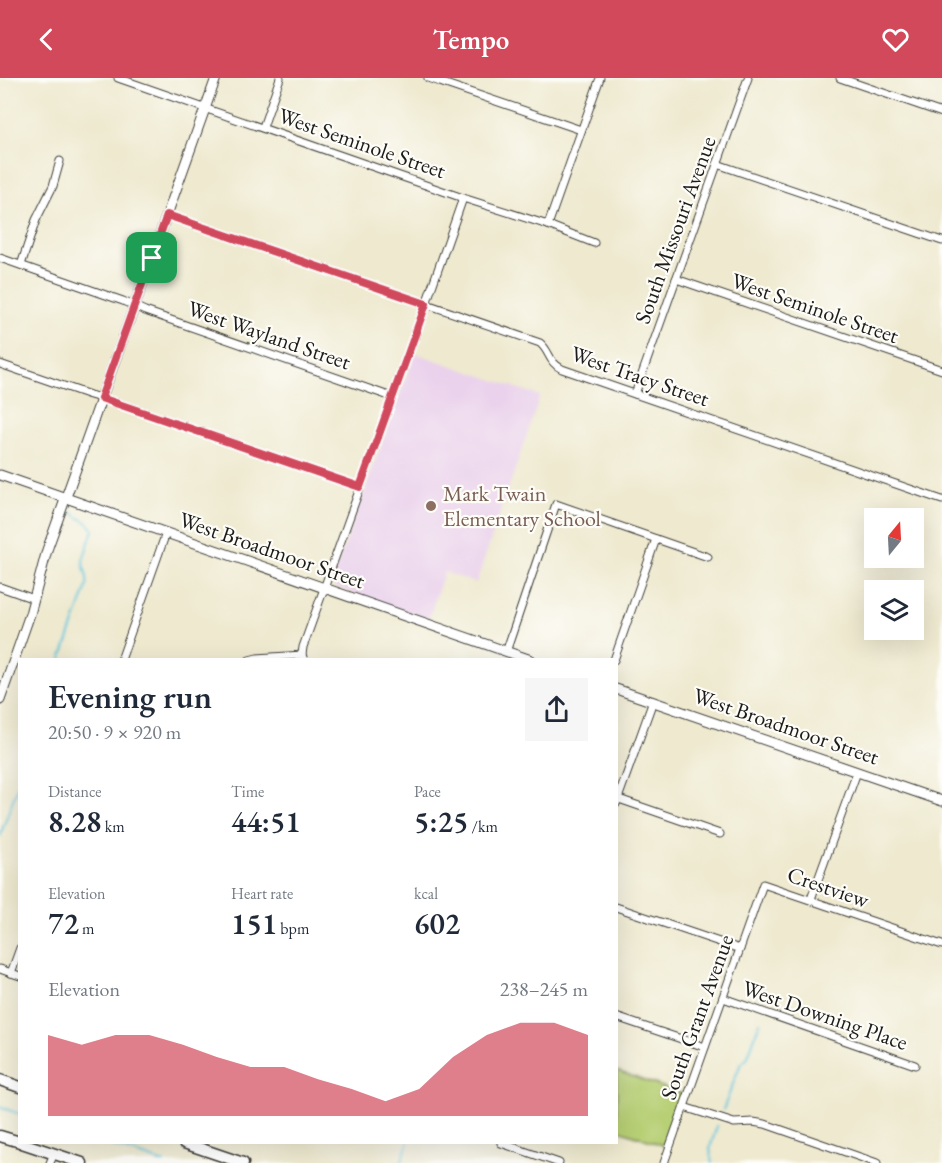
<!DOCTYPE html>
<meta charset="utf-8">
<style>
body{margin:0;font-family:"EB Garamond",serif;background:#f6f6f7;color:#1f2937;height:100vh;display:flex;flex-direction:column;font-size:22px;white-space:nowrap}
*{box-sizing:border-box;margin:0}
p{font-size:20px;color:#747a83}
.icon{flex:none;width:33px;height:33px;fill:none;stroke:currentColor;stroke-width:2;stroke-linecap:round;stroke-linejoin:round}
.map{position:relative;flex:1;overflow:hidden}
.drawer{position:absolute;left:18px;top:580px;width:600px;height:486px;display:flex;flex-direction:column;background:#fff;border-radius:0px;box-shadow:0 6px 24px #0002}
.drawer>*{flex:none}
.needle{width:39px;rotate:18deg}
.fabs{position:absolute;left:864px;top:430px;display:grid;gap:12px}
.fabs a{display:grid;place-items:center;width:60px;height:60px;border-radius:0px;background:#fff;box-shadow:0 6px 24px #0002;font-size:30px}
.pin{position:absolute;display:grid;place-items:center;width:51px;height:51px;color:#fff;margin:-26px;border-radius:12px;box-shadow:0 3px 9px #0006}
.round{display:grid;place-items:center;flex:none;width:63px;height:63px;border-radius:0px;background:#f6f6f7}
.headline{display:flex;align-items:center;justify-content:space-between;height:102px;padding:0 30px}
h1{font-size:33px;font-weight:600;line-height:45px}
.stats{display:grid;grid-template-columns:repeat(3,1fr);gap:9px;height:102px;padding:6px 30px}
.stats div{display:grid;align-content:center}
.stats b{font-size:30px;font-weight:600}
.stats small{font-size:16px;font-weight:400}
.stats p{font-size:16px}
.chart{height:168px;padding:12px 30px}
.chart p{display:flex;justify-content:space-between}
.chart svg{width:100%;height:108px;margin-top:6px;fill:#d1495b;opacity:.7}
header{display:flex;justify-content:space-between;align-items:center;height:78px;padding:0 30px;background:#d1495b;color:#fff;font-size:27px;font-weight:600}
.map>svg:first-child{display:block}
.built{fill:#ead1ec}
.green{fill:#b7cf74;stroke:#6a7648;stroke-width:1.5}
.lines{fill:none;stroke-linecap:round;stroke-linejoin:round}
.stream{stroke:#61c5df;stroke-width:2}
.minor-casing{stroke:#3c3b37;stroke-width:9}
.tertiary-casing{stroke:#3c3b37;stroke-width:11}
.secondary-casing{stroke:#3c3b37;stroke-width:13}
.minor{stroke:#fff;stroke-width:7}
.tertiary{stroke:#fff;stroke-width:9}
.secondary{stroke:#fff;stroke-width:10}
.route-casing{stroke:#fff;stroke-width:12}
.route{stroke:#d1495b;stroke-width:8}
.education-dot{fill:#8d6e63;stroke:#fdfcf7;stroke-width:2}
.labels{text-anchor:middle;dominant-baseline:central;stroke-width:4.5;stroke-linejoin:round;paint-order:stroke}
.street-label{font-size:22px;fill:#1c1c1c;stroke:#fdfcf7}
.education-label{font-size:22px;fill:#785e54;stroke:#fdfcf7;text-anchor:start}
</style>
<header><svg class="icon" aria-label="back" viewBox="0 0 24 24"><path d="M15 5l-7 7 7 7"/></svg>Tempo<svg class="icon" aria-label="heart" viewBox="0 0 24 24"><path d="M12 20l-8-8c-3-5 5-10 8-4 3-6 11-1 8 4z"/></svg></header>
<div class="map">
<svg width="942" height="1085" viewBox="0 0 942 1085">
<rect width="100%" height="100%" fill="#fdfcf7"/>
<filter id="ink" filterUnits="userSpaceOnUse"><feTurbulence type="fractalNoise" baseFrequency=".0167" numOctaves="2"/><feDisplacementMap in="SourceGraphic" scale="12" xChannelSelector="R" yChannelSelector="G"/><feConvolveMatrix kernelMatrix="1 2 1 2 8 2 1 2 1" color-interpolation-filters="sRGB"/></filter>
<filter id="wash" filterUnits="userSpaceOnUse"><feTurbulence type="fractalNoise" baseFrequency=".008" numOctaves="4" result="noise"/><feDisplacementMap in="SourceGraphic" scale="24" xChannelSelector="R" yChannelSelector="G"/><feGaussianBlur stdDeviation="1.35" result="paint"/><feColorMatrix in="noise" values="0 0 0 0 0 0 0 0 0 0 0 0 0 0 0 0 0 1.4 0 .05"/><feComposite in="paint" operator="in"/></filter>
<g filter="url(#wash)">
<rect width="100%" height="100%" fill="#eee9cf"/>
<!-- built -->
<path class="built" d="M415,275l125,43 -64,187 -32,-11 -16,48 -93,-33 -2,-3 -1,-4z"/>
<!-- green -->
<path class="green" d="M617,993l66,23 -18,52 -48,-17z"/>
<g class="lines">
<!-- stream -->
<g class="stream">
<path d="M61,582l26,-74c2,-12 -4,-15 -4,-26l10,-30c-3,-10 -15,-10 -21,-18"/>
<path d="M0,758l20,-56"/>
<path d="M0,1029l20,7"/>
<path d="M723,1032l18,-47 6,-4 13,-37"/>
<path d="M106,1065l58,20"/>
<path d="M401,1085l7,-20"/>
<path d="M712,1085l-2,-15 7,-22"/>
</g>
</g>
</g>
<g filter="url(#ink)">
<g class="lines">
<!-- minor casing -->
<g class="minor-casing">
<g id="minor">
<path d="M118,0l345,120 85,27 46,18"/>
<path d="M428,0l153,52"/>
<path d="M840,0l102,35"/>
<path d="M263,49l17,-49"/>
<path d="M717,86l225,77"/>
<path d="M167,137l373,128c10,8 8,19 22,26l380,131"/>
<path d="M548,147l52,-147"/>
<path d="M0,180l123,43 22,10 247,86"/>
<path d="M21,187l15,-45 17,-34 7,-25"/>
<path d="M676,201l266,91"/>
<path d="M0,286l90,31 21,6 249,86"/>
<path d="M635,316l113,-316"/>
<path d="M0,509l34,12"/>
<path d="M506,574l50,-148 152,53"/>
<path d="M121,582l45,-127"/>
<path d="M249,582l8,-2 45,-3"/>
<path d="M304,582l-2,-5 1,-8 123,-343 37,-106"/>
<path d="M614,582l42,-121"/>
<path d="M616,720l104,36"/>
<path d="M616,726l37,-103"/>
<path d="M811,821l46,-127"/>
<path d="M616,829l124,42"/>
<path d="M0,891l20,7"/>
<path d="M11,895l9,-25"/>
<path d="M723,920l192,67"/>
<path d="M616,939l89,30"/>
<path d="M684,1029l50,16 19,-1 12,2 112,39"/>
<path d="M501,1065l58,20"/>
<path d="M50,1085l4,-10"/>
<path d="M664,1085l99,-279 179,61"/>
</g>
</g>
<!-- tertiary casing -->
<g class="tertiary-casing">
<g id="tertiary">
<path d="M0,397l531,185"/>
<path d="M616,611l326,112"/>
<path d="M0,622l30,-86 17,-64 169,-472"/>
</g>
</g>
<!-- secondary casing -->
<g class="secondary-casing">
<g id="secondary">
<path d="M0,1002l20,7"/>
<path d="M0,1058l20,6"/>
<path d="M22,1065l60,20"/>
<path d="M184,1065l59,20"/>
</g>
</g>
<!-- minor -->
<use href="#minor" class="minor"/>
<!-- tertiary -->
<use href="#tertiary" class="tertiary"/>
<!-- secondary -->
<use href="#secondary" class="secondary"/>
</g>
</g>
<g class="lines" filter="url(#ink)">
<!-- route casing -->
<g class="route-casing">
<path id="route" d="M167,137l259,89 -66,183 -259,-89z"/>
</g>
<!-- route -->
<use href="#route" class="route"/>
</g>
<!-- markers -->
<circle class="education-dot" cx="431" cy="428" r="6"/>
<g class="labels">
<!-- street labels -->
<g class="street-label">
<text transform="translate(362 65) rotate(19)">West Seminole Street</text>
<text transform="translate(675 152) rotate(-70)">South Missouri Avenue</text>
<text transform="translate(815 230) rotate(19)">West Seminole Street</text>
<text transform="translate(269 257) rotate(19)">West Wayland Street</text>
<text transform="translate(640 298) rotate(19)">West Tracy Street</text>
<text transform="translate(272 472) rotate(19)">West Broadmoor Street</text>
<text transform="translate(786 648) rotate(19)">West Broadmoor Street</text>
<text transform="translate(828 809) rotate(19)">Crestview</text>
<text transform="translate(825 937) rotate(19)">West Downing Place</text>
<text transform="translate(697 939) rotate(-70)">South Grant Avenue</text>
</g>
<!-- education labels -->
<g class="education-label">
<text x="443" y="415">Mark Twain<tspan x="443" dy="25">Elementary School</tspan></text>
</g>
</g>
</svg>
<div class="fabs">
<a><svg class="needle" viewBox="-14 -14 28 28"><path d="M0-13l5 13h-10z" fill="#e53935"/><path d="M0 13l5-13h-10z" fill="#747a83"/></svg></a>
<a><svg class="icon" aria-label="layers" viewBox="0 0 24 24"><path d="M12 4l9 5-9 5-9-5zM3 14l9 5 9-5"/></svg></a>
</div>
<div class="pin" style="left:152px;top:180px;background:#1e9e55"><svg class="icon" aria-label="arrive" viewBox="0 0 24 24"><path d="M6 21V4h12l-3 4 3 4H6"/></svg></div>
<section class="drawer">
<div class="headline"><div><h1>Evening run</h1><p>20:50 · 9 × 920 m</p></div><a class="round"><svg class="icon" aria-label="share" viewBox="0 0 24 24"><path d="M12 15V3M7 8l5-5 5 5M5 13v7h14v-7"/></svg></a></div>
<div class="stats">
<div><p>Distance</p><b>8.28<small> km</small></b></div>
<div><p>Time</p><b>44:51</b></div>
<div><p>Pace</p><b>5:25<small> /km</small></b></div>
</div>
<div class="stats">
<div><p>Elevation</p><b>72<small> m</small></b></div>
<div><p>Heart rate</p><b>151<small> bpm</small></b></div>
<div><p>kcal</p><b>602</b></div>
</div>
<div class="chart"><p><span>Elevation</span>238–245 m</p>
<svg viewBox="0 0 160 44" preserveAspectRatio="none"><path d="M0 44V11L10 15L20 11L30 11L40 15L50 20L60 24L70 24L80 29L90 33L100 38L110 33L120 20L130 11L140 6L150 6L160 11V44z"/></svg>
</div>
</section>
</div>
